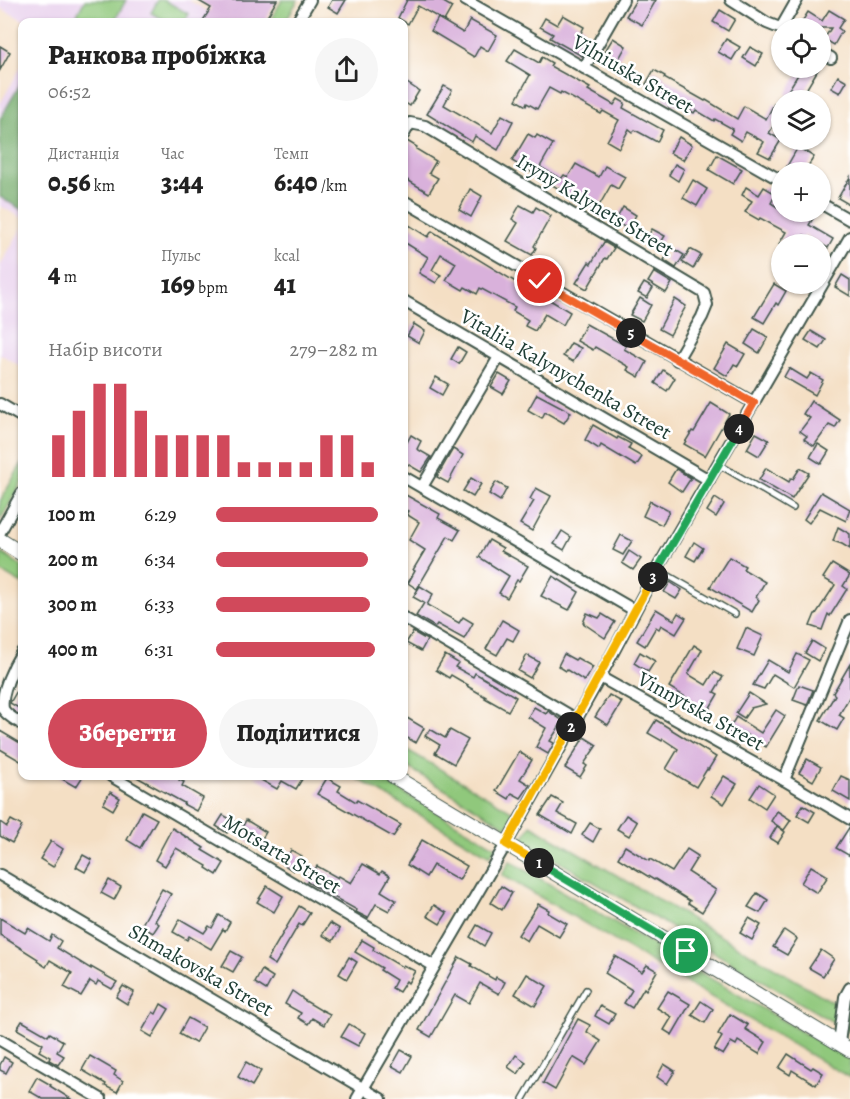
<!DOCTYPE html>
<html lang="uk">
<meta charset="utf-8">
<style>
body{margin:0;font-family:Alegreya,serif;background:#f6f6f6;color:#222;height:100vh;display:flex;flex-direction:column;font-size:22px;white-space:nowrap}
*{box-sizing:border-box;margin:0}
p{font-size:20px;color:#767676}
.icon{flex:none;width:33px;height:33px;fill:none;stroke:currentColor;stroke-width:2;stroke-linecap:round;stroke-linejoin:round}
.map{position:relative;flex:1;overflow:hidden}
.panel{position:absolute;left:18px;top:18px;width:390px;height:762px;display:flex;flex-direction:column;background:#fff;border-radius:12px;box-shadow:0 2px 4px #0004}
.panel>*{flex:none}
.fabs{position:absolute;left:771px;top:18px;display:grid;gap:12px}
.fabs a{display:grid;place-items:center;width:60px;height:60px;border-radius:50%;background:#fff;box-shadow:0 2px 4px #0004;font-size:30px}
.pin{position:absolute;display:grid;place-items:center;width:51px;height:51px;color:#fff;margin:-26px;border:3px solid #fff;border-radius:50%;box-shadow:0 2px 6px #0007}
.km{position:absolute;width:30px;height:30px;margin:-15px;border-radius:50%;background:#222;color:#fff;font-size:16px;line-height:30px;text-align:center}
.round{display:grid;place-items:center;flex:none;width:63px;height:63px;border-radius:32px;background:#f6f6f6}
.summary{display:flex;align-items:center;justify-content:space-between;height:102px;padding:0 30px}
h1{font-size:27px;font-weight:800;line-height:45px}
.stats{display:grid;grid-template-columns:repeat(3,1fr);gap:9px;height:102px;padding:6px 30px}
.stats div{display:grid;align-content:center}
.stats b{font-size:26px;font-weight:800}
.stats small{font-size:16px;font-weight:400}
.stats p{font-size:16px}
.chart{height:168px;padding:12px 30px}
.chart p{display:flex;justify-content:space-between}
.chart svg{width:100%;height:108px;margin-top:6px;stroke:#d1495b;stroke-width:6}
.action{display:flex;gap:12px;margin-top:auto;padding:12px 30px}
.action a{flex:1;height:69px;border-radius:36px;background:#d1495b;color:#fff;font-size:24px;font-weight:800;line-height:69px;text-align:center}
.action a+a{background:#f6f6f6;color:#222}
ul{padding:0 30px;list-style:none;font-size:20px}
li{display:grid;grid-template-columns:96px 72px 1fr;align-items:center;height:45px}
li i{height:15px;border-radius:8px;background:#d1495b}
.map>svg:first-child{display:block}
.built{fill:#e9d2ed}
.green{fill:#90c87b;stroke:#588258;stroke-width:1.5}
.forest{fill:#74ac6b;stroke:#4a7450;stroke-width:1.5}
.building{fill:#d9b1db}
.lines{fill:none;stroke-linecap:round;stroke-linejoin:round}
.lane-casing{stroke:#3f554a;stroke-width:8}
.street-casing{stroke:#3f554a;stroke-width:14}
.secondary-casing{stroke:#3f554a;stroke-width:16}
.lane{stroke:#fff;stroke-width:5}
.street{stroke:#fff;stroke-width:10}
.secondary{stroke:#fff;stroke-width:14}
.split-1-casing{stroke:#fff;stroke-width:12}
.split-2-casing{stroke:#fff;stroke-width:12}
.split-3-casing{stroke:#fff;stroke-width:12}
.split-4-casing{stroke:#fff;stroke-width:12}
.split-5-casing{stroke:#fff;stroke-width:12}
.split-6-casing{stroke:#fff;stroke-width:12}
.split-1{stroke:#22a559;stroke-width:8}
.split-2{stroke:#f5b400;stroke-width:8}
.split-3{stroke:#f5b400;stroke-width:8}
.split-4{stroke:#22a559;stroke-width:8}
.split-5{stroke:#f0652b;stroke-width:8}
.split-6{stroke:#f0652b;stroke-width:8}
.labels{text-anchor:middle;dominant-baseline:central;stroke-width:5;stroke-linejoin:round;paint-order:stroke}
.street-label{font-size:21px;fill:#1f3d34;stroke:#fff}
</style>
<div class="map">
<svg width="850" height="1099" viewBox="0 0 850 1099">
<rect width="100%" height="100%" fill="#fff"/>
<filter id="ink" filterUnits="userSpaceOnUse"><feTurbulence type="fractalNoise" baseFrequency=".0167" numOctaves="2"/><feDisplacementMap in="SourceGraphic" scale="12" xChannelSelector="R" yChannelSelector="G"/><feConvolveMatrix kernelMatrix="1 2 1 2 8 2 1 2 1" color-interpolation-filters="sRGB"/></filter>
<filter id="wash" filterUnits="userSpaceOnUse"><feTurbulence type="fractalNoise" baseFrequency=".008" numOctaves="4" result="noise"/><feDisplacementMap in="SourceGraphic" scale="24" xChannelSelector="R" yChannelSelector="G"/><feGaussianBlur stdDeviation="1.35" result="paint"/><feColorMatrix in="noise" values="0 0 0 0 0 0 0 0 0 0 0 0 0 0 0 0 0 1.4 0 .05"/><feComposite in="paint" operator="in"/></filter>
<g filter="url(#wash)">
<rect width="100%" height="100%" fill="#f4dfc4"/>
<!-- built -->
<g class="built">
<path d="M0,0h188l39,22h-200l-27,-14z"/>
<path d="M22,65v153l-22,-12v-102z"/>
<path d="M22,227v140l-22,-13v-88z"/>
</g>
<!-- green -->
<g class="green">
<path d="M85,0h41l-12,22h-41z"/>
<path d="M158,0h6l25,14 -5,8h-15l-18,-9z"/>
<path d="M282,0h16l-13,22h-16z"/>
<path d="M22,463v19l-22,39v-20z"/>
<path d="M1,553l21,13v18l-22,-13z"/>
<path d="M404,748l111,65 -8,14 -103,-62z"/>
<path d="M353,776h22l121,71 -6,9z"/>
<path d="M531,825l319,187v20l-328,-192z"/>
<path d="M510,861l340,199v18l-348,-203z"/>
</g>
<!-- forest -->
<path class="forest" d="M22,81v129l-22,-13v-78z"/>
<g id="blocks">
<!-- building -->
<g class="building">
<path d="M197,0h80l-13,22h-62l9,-14z"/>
<path d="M332,0h14l-8,13 -10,-6z"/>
<path d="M407,0h33l12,7 -8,14 -26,-15 -10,18 -10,-6z"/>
<path d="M636,0h20l-14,25 -16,-9z"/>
<path d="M720,10l15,9 -7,12 -15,-9z"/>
<path d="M829,10l15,9 -6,9 4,3 -8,14 -10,-6 7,-11h-33l10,-16 14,9z"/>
<path d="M563,15l21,12 -5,10 11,6 -8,13 -32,-18 3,-4 -13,-7 5,-9 12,7z"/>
<path d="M438,18l25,15 7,-13 27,15 -9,16 -8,-5 -6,11 -43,-26z"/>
<path d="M613,38l13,8 -10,18 -14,-8z"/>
<path d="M726,39l14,8 -8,13 -14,-8z"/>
<path d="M0,46l10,6 -10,18z"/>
<path d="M750,47l13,7 -7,12 -13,-8z"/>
<path d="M515,49l24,14 3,-6 10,6 -2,3 40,22 -2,2 26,15 4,-6 7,4 -2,5 40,22 -6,12 -22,-12 -2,2 -4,-3 -10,19 -12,-7 12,-21 -16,-9 -2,3 -40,-22 -1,2 -11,-6 -12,21 -10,-6 -1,3 -10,-6 14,-25 -23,-14z"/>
<path d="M802,68h17l-19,32h-3l-11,-6z"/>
<path d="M654,70l11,6 -1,2 41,23 1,-1 31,19 7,-13 22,13 8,-15 8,4v4l-13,21 12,7 -11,18 -12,-6 6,-10 -18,-10 -5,9 -11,-7 3,-5 -18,-10 -1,2 -18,-11 -2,3 -16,-10 -2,3 -13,-7 3,-4 -20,-11z"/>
<path d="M838,76l9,5 -7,12 -9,-5z"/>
<path d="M404,81l15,10 -9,15 -6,-4z"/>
<path d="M444,86l8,4 -8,15 48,28 10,-18 11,6 -15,29 -23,-14 -3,6 -45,-28z"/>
<path d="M528,134l7,4 2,-3 16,9 -13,23 21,12 3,-4 4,2 8,-13 23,13 6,-11 20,11 -7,12 -7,-4 -15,26 -84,-50z"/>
<path d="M679,137l13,8 -9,15 -13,-7z"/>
<path d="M407,141l10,6 -1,2 20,12 -7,12 9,5 -9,15 -25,-15v-32z"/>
<path d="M798,147l16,10 -10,15h-10l-8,-4z"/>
<path d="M717,155l25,14 -9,15 -24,-14z"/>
<path d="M675,164l9,5 -6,12 -9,-6z"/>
<path d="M850,177v28l-12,-7z"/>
<path d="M693,180l14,9 -10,17 -14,-8z"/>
<path d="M746,187l13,8 5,-8 12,7 -5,9 11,7v2h3l11,6 4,-6h9l6,3 -6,10 24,14 -5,9 -24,-13 -6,9h-19l7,-12 -26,-14 -1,2 -14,-8 7,-11 -10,-6z"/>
<path d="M470,189l12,7 -11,21 -12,-7z"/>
<path d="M520,205l13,7 3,-5 15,9 -17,30 2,2 -4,7 -25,-14 11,-18 -6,-4z"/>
<path d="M623,207l13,8 -8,14 -13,-7z"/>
<path d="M404,222l24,15 4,-6 100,61 2,-3 12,7 -1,1 25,15 -7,13 -18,-11 -10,17 -10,-5 3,-6 -15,-9 2,-4 -35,-19 -3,6 -12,-7 -2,3 -17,-10 10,-17 -15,-9 -9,16 9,5 -5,8 -17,-10 9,-16 -24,-15z"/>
<path d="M652,229l13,7 -7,11 -12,-7z"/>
<path d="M604,242l10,6 -7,11 -2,-1 -18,31 -11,-6 13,-21 2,2z"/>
<path d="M672,248l12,7 -8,13 -12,-8z"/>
<path d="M690,249l11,6 -8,14 -11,-7z"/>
<path d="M654,272l18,11 -6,10 -18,-11z"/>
<path d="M842,275l8,5v16l-15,-9z"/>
<path d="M644,283l9,5 -6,10 -9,-5z"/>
<path d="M774,284l12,7 -8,14 -2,-2 -12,20 -10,-6z"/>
<path d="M640,298l11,7 -9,16 -12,-6z"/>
<path d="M675,299l11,7 -16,29 -11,-6z"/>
<path d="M414,324l11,7 -6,12 -12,-7z"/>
<path d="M586,324l40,22 -2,3 23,13 -8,15 -12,-7 2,-3 -34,-20 -2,3 -16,-9z"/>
<path d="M754,329l14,8 -9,16 -14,-9z"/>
<path d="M811,331l15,9 -6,9 -15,-9z"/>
<path d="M571,343l10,5 -8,14 -10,-6z"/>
<path d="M728,344l17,10 -7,12 -4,-2 -7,12 -13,-8z"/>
<path d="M458,347l8,5 -7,12 -8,-5z"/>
<path d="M789,368l18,11 4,-6 12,7 -8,15 -31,-18z"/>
<path d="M663,370l12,8 -8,13 -12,-8z"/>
<path d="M499,374l12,7 -8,13 -12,-7z"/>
<path d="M436,377l12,7 -6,11 -12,-7z"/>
<path d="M537,394l34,18 -7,11 -19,-11 -3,6 -14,-8z"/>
<path d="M811,401l29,19 -5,8 -6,-3 -15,21 -10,-7 3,-3 -7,-5 10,-13 -7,-4z"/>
<path d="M711,403l18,11 -24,42 -21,-12 8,-13 2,1z"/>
<path d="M593,425l24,14 1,-2 13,7 -3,5 14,8 -6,9 -35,-21 -2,4 -14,-9z"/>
<path d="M756,433l13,7 -10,16 -12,-7z"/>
<path d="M411,435l10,6 -4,8 14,8 -10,15 -17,-10v-14z"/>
<path d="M818,444l11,7 -8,13 -11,-7z"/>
<path d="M453,449l10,6 -15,28 -11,-6z"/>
<path d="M766,468l23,14 2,-4 2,1 7,-11 9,5 -17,26 -33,-19z"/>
<path d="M676,469l15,9 -9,14 -14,-10z"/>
<path d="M471,478l10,6 -8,13 -10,-6z"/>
<path d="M496,482l11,6 -7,13 -11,-7z"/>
<path d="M536,488l15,8 -19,35 -12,-7 14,-23 -4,-2z"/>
<path d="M821,492l29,17 -4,12 -26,-13 -11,15 -5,-4z"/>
<path d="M404,494l36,20 -2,4 22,12 -6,10 -6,-4 -31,53 -9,-6 7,-12 -2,-1 12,-20 -16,-10 10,-18 -13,-8 2,-3 -4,-2z"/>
<path d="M715,498l9,6 -8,13 -9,-6z"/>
<path d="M650,501l19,10 -7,14 -19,-9z"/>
<path d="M838,527l12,7v15l-8,-5 -9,-3z"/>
<path d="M562,531l9,6 -7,13 -10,-6z"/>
<path d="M621,535l11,6 -9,14 -10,-5z"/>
<path d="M489,540l14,8 -2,3 27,15 -9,15 -2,-1 -10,18 -8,-5 10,-17 -30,-19z"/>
<path d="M694,542l9,6 -8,13 -9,-5z"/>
<path d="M629,551l12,8 -8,11 -11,-7z"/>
<path d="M729,557l16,9 -2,3 22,13 -9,15 3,3 -7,12 -42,-25z"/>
<path d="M832,564l18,11 -7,11 4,3 -17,27 -2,-2 -6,16 -12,-4 5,-12h1l19,-29 -12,-7z"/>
<path d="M553,576l26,16 -10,18 -28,-14z"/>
<path d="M670,582l12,8 -6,9 -12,-7z"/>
<path d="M420,586l13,8 -6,11 32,18 4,-6 10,6 -9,16 -27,-15 -2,3 -19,-11 8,-13 -11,-6z"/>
<path d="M656,609l18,11 4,-7 8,5 -10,16 -15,-9 -2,4 -3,-2 -11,19 -8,-5z"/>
<path d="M587,613l12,5 3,-4 13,8 -10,16 -22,-15z"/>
<path d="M502,620l17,10 -6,11 -6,-3 -10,17 -11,-6z"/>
<path d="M746,628l17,8 -9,20 -17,-7z"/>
<path d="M413,632l14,8 -6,11 -15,-8z"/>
<path d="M812,641l13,8 -7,12 -13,-8z"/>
<path d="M694,645l8,5 -14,24 18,11 8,-13 9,5 -9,15 4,2 -10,17 -39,-24z"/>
<path d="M640,652l15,9 -7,11 -14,-9z"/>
<path d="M564,654l11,6 2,-2 16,9 -9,14 -17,-11 -1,1 -8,-5z"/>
<path d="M797,654l12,6 -15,27 -21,-13 -9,15 -11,-4 15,-25 20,12z"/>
<path d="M445,655l13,8 -3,4 18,10 2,-4 41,24 -8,14 -23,-13 1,-1 -19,-11 1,-1 -17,-10 -2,3 -13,-8z"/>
<path d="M527,655l12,7 -9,16 -12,-7z"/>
<path d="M850,664v32l-11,19 5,3 -7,12 -17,-10 15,-25 -2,-2z"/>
<path d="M22,682v28l-12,-7z"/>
<path d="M799,685l14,5 -6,15 -14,-5z"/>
<path d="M749,693l17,11 -15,4 -7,10 -8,-5z"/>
<path d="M609,695l13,7 -14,23 -13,-8z"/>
<path d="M534,707l12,7 2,-3 15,10 -13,20 4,2 -6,11 -12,-7 10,-19 -18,-11z"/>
<path d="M776,710l9,6 -19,31 -24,-15 -4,6 -11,-6 9,-15 25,16z"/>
<path d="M407,718l17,10 -8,15 -12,-7v-13z"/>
<path d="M656,720l60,37 -8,13 -1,-1 -11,18 -30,-18 12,-20 -15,-10 -1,2 -14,-8z"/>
<path d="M430,729l15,9 5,-8 18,10 -14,24 -19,-11 5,-8 -15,-9z"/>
<path d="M0,731l22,13v18l-22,-13z"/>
<path d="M584,737l13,8 -13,19 3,2 -7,11 -15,-9z"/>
<path d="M519,752l13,8 -12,19 10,6 -9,13 -9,-5 -3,6 -13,-8z"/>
<path d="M807,759l14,8 -8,14 -14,-8z"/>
<path d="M57,776h26l-7,11z"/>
<path d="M135,776h47l-3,4 5,2 -2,4 21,12 -7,13 -13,-7 1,-1z"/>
<path d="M254,776h50l-8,13 -14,-8 -5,8z"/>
<path d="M724,776l13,8 -13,20 -13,-8z"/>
<path d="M841,776l9,4v21l-17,-10z"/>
<path d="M327,778l14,8 -3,5 18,11 1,-2 44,25 -8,12 -76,-43z"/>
<path d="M759,784l15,10 -9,14 -15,-10z"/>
<path d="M110,792l10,6 -7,12 -10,-6z"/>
<path d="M552,797l11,6 -6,10 20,11 -5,10 -32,-19z"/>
<path d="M803,805l12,7 -6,10 -12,-7z"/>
<path d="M142,811l15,8 -17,29 -13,-8z"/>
<path d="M777,811l14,9 -7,10 -13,-9z"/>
<path d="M223,815l11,6 -7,12 -11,-7z"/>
<path d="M626,815l11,7 -8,14 -12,-7z"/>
<path d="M11,820l11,6 -10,17 -12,-7v-14l7,5z"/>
<path d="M246,820l20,12 -9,15 -11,-7 4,-7 -8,-5z"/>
<path d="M590,823l10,6 -7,13 -11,-7z"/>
<path d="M777,826l8,6 -7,11 -8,-5z"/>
<path d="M850,826v30l-14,-8z"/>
<path d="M172,828l32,20 -2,2 22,13 -7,12 -11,-7 1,-2 -31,-18 -11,18 -10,-6z"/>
<path d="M422,840l45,26 -8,14 -26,-15 -7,12 -19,-12z"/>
<path d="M51,841l12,8 -10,18 -13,-8z"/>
<path d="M625,846l24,15 1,-2 22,13 15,-23 11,7 -10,16 28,18 -14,22 -14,-9 2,-2 -35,-22 -1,1 -36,-22z"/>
<path d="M291,850l11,6 -9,15 -10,-7z"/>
<path d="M83,855l9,5 -7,12 -9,-5z"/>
<path d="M363,864l17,10 2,-3 8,5 -9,15 15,9 -7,11 -13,-7 -8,14 -12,-6 1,-2 -50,-28 10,-16 21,12 1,-2 12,7z"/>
<path d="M811,866l17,10 -11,17 -16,-10z"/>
<path d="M109,880l12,7 -7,13 -13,-7z"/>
<path d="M267,886l16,10 -9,16 -17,-10z"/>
<path d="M501,886l11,7 -10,17 -11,-7z"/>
<path d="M162,889l9,5 -16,27 4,3 -6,9 -12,-7z"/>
<path d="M757,893l11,7 -8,13 -12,-6z"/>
<path d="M538,904l11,6 -1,3 19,11 -8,13 -22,-13 -10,17 -9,-6z"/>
<path d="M434,905l13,8 -7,11 -13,-8z"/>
<path d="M299,906l11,7 -8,13 -3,-2 -24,41 -8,-5z"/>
<path d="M219,915l11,7 -5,9 -2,-2 -12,20 -22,-13 -2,4 -14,-8 7,-13 24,14 5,-7 3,2z"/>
<path d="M0,918l25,15 3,-5 21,13 3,-6 9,6 -4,7 34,21v-2l26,15 -5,7 -14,-8 -2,4 -6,-4 -9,15 -17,-9 8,-14 -22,-13 -4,7 -9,-6 1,-2 -38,-24z"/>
<path d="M749,918l12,7 -9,15 -12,-7z"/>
<path d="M330,923l10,6 -7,12 -11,-6z"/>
<path d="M477,925l14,8 -7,13 -14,-9z"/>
<path d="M784,930l13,9 -10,16 -14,-8z"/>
<path d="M362,940l12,7 -1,3 29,17 1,-2 12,6 -7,12 -2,-2 -7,11 -7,-4 4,-8 -16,-10 2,-2 -27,-16z"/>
<path d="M821,950l13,9 -11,17 -14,-8z"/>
<path d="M231,951l11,6 -9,15 -11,-6z"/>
<path d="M615,956l27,16 5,-7 10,6 -11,19 -2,-2 -12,20 -8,-5 8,-13 -27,-17z"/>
<path d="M349,957l8,5 -10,17 -8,-5z"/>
<path d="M459,957l13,7 -1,2 24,14 1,-3 9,5 -6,12 -19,-11 -11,20 -14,-8 -24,42 -12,-7z"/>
<path d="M262,970l11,7 -7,13 -11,-7z"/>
<path d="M527,974l20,12 -12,20 -20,-12z"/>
<path d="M123,986l11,6 -7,12 -11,-7z"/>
<path d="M292,991l10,7v1l20,12v-1l8,4 -6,11 -12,-7 -4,6 -10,-6 3,-5 -16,-9z"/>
<path d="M668,991l22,13 -18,31 -8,-5 8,-13 -15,-9z"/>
<path d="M701,1001l12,8 -8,14 -13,-8z"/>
<path d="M161,1004l8,5 -17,28 -10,-6 11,-19 3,2z"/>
<path d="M600,1006l15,8 -6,10 -14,-8z"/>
<path d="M730,1014l18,11 -3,4 21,13 -7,12 -21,-13 -2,4 -5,-3 -8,13 -9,-5 8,-13 -4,-3z"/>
<path d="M188,1018l16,9 -9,16 -16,-9z"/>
<path d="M578,1019l12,6 -3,7 14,9 -15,24 -13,-8 -18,33 -12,-7z"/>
<path d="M22,1021l26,15 2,-3 13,8 -6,11 7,4 -6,9 -9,-5 1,-3 -11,-6 4,-7 -26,-15z"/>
<path d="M349,1024l16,9 -7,13 -17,-9z"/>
<path d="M401,1050l11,6 -9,16 -11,-6z"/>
<path d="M788,1054l23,15 2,-2 10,6 -7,12 -24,-15 -2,5 -11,-7z"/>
<path d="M516,1055l10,7 -8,12 -10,-7z"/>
<path d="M90,1056l26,15 -2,4 9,6 -6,11 -12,-6 1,-2 -24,-14z"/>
<path d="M4,1057l8,5 -6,11 -6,-3v-5z"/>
<path d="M246,1062l15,9 -9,15 -14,-9z"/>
<path d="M664,1064l11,7 -8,13 -10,-7z"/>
<path d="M37,1077l14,8 -1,1 21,13h-28l-14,-8z"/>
</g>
</g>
</g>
<g filter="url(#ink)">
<use href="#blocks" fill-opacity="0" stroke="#3f554a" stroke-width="1.5"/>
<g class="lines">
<!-- lane casing -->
<g class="lane-casing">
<g id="lane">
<path d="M718,464l75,44"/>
<path d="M657,569l78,45"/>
<path d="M523,1099l63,-109"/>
</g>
</g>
<!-- street casing -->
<g class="street-casing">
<g id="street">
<path d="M465,0l317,181"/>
<path d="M731,0l36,23 15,6"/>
<path d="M297,22l13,-22"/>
<path d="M781,28l16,-28"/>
<path d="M820,52l11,6"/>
<path d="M584,68l39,-68"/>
<path d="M404,134l6,-11 15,3 279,167 3,12 -5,12 -25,43"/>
<path d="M404,201l350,202"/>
<path d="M820,203l30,17"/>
<path d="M404,301l305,179"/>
<path d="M0,404l22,13"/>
<path d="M404,477l230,133"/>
<path d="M422,487l77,-130"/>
<path d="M0,532l22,-39"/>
<path d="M404,618l172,101"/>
<path d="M22,652c-8,13 -22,41 -19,57 4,7 13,11 19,15"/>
<path d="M600,677l184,103 66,39"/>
<path d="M111,776l323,190"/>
<path d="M784,780l66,-160"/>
<path d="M0,875l381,224"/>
<path d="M0,1040l101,59"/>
<path d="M839,1043l6,-46 5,-9"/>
<path d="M357,1099l149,-255 94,-167 57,-108 193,-332"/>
</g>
</g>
<!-- secondary casing -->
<g class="secondary-casing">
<g id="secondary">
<path d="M0,540l22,14"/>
<path d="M393,776l457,274"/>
</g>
</g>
<!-- lane -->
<use href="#lane" class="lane"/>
<!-- street -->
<use href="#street" class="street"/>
<!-- secondary -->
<use href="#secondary" class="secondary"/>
</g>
</g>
<g class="lines" filter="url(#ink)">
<!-- split-1 casing -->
<g class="split-1-casing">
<path id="split-1" d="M539,863l147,88"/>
</g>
<!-- split-2 casing -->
<g class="split-2-casing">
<path id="split-2" d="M539,863l-33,-19 65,-117"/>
</g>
<!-- split-3 casing -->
<g class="split-3-casing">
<path id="split-3" d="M571,727l82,-150"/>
</g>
<!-- split-4 casing -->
<g class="split-4-casing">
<path id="split-4" d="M653,577l86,-148"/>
</g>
<!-- split-5 casing -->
<g class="split-5-casing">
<path id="split-5" d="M631,333l123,70 -15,26"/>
</g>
<!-- split-6 casing -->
<g class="split-6-casing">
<path id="split-6" d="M540,281l91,52"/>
</g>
<!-- split-1 -->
<use href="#split-1" class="split-1"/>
<!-- split-2 -->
<use href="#split-2" class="split-2"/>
<!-- split-3 -->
<use href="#split-3" class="split-3"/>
<!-- split-4 -->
<use href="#split-4" class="split-4"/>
<!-- split-5 -->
<use href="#split-5" class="split-5"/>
<!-- split-6 -->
<use href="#split-6" class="split-6"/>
</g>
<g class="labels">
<!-- street labels -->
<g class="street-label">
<text transform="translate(633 74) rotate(30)">Vilniuska Street</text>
<text transform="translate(595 205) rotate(31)">Iryny Kalynets Street</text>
<text transform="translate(566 374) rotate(30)">Vitaliia Kalynychenka Street</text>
<text transform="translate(701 711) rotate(29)">Vinnytska Street</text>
<text transform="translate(282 854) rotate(31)">Motsarta Street</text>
<text transform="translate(201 970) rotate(30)">Shmakovska Street</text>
</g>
</g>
</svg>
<div class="fabs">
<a><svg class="icon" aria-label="locate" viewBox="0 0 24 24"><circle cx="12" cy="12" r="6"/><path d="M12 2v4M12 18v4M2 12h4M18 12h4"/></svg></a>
<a><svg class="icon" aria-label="layers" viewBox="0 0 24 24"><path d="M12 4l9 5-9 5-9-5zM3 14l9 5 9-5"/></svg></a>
<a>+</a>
<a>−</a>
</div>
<div class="pin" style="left:686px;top:951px;background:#1e9e55"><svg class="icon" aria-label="arrive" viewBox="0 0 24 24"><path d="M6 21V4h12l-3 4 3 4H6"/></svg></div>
<div class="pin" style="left:540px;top:281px;background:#d93025"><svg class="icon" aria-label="check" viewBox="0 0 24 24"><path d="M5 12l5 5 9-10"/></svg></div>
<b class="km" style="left:539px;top:863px">1</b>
<b class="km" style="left:571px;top:727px">2</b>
<b class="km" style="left:653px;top:577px">3</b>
<b class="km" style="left:739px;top:429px">4</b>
<b class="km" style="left:631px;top:333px">5</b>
<section class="panel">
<div class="summary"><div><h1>Ранкова пробіжка</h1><p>06:52</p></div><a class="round"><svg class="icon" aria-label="share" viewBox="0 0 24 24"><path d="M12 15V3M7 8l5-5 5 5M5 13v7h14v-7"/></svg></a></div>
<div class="stats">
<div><p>Дистанція</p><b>0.56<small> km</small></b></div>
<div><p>Час</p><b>3:44</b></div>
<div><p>Темп</p><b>6:40<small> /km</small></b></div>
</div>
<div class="stats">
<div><b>4<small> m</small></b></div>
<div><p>Пульс</p><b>169<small> bpm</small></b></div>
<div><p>kcal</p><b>41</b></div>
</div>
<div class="chart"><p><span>Набір висоти</span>279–282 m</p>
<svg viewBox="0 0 160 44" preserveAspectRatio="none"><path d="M5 44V27M15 44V17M25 44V6M35 44V6M45 44V17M55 44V27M65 44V27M75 44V27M85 44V27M95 44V38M105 44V38M115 44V38M125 44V38M135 44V27M145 44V27M155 44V38"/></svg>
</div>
<ul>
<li><b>100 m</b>6:29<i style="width:100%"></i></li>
<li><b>200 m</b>6:34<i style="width:94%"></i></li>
<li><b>300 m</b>6:33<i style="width:95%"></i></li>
<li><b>400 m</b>6:31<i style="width:98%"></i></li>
</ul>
<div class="action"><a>Зберегти</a><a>Поділитися</a></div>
</section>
</div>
